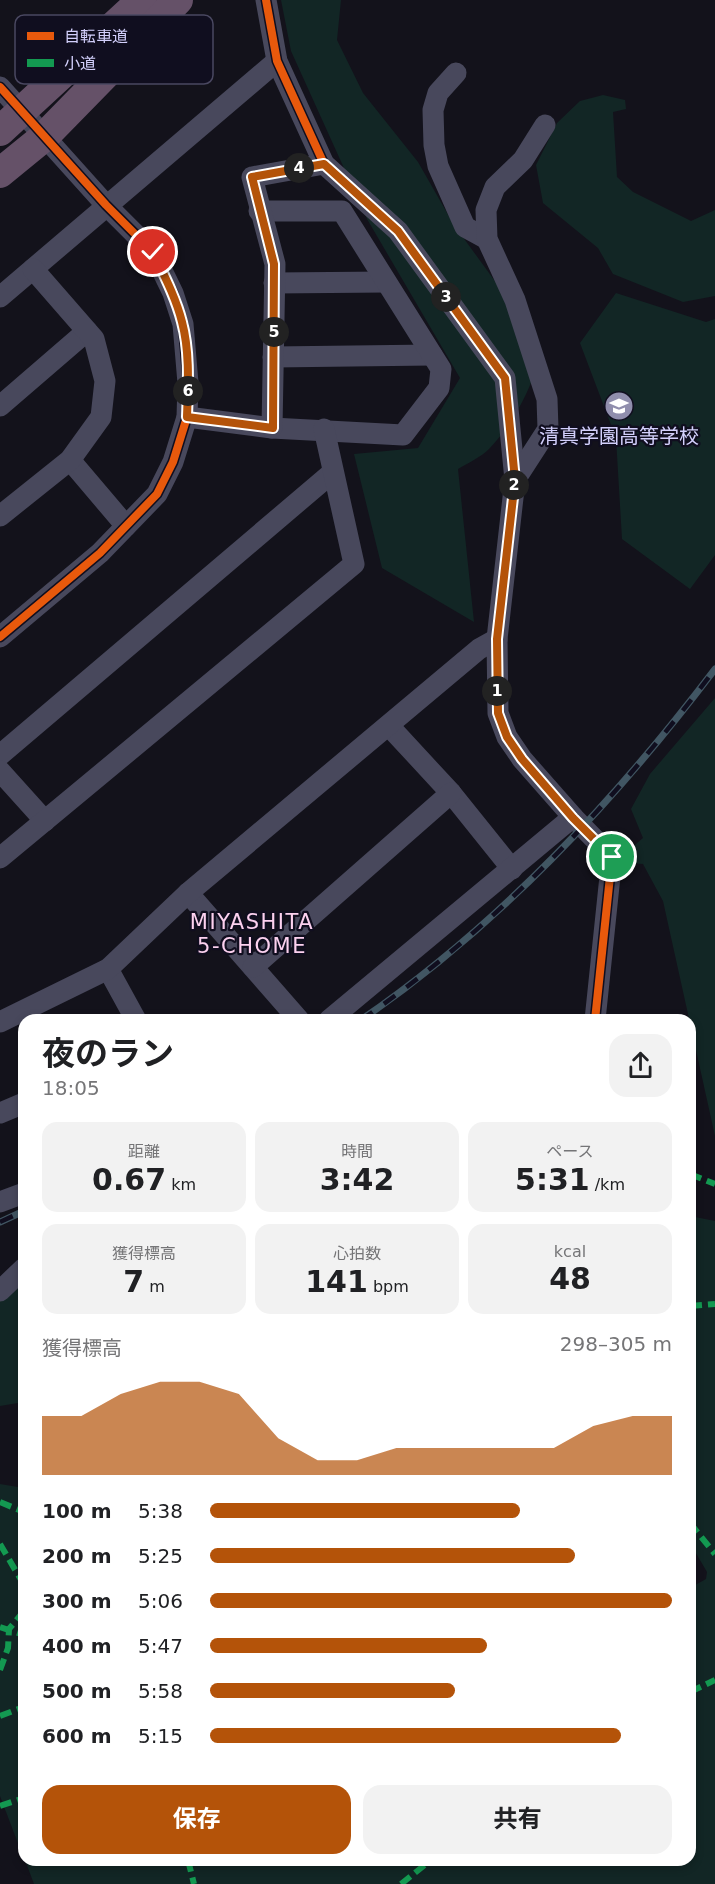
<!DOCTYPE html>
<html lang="ja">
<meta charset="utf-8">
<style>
body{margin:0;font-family:"DejaVu Sans","Noto Sans JP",sans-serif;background:#f2f2f2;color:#202124;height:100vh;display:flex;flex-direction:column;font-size:22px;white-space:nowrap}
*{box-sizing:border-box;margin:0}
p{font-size:20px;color:#757577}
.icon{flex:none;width:33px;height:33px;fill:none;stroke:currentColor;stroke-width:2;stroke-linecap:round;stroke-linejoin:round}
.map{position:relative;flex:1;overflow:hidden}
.drawer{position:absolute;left:18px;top:1014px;width:678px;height:852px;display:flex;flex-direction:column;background:#fff;border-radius:18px;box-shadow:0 3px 9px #0003}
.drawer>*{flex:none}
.pin{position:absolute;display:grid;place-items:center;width:51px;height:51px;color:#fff;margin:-26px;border:3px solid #fff;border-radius:50%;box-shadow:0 2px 6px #0007}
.km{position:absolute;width:30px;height:30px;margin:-15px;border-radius:50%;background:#222;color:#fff;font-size:16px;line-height:30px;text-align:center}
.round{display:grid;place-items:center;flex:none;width:63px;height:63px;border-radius:18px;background:#f2f2f2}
.summary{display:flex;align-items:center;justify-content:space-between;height:102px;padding:0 24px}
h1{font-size:33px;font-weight:700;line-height:45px}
.figures{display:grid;grid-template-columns:repeat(3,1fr);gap:9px;height:102px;padding:6px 24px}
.figures div{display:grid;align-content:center;border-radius:15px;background:#f2f2f2;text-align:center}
.figures b{font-size:30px;font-weight:700}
.figures small{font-size:16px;font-weight:400}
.figures p{font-size:16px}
.chart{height:168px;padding:12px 24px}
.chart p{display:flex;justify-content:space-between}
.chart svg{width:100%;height:108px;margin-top:6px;fill:#b45309;opacity:.7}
.primary-button{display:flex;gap:12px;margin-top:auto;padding:12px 24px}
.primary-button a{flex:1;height:69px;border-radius:18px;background:#b45309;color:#fff;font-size:24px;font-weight:700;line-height:69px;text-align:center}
.primary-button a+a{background:#f2f2f2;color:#202124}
ul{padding:0 24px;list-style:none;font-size:20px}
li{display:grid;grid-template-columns:96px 72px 1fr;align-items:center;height:45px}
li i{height:15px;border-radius:8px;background:#b45309}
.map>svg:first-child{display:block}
.green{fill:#122625}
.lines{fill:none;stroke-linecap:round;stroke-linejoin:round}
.minor{stroke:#48485c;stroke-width:21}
.highway{stroke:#655168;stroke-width:30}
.rail-casing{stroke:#415663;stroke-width:7}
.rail{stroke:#100e1f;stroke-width:4.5;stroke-dasharray:14;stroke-linecap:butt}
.quiet{stroke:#139951;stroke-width:6;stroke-dasharray:12 6;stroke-linecap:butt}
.cycleway-casing{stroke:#100e1f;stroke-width:11}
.cycleway{stroke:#e8590c;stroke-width:8}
.route-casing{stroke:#fff;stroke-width:12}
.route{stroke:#b45309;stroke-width:8}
.labels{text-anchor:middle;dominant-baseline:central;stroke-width:4.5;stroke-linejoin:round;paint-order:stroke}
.poi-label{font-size:20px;fill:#d3d0fc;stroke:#100e1f}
.neighbourhood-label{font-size:21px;letter-spacing:1.5px;fill:#fcd1ef;stroke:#100e1f}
.key{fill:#100e1f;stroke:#4a4861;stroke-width:1.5}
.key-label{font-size:16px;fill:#d3d0fc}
</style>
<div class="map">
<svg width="715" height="1884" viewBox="0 0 715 1884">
<rect width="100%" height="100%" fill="#13121b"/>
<!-- green -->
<g class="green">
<path d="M281,0h60l-4,40 26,53 55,69 36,63 84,115c5,34 -25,84 -49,109 -8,8 -21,14 -31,20l16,153 -92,-54 -28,-114 64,-6 42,-70 -93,-159 -76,-168z"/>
<path d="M603,95l22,5 1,9 -13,3 4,65 16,15 58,29 24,-11v86l-32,6 -70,-28 -15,-26 -55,-45 -7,-38 21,-42 23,-22z"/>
<path d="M616,293l90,29 9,-3v236l-25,34 -68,-50 -6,-101 -36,-95z"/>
<path d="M715,698v438l-52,-235 -20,-37 -17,-1 -4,-7 21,-18 -12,-29 19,-35z"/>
<path d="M690,1216l25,5v663h-681l-9,-24h665v-272l16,-9 1,-7 -17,-29z"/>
<path d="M24,1278v124l-24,4v-105z"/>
<path d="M0,1484l24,4v371l-24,-63z"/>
</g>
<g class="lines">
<!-- minor -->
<g class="minor">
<path d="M266,0l11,61 47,103 74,67 107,147 10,102 -18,159 1,74 9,24 15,22 51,58 39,40 -17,163"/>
<path d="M456,73l-18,20 -5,17 1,35 4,21 27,61 22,12"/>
<path d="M0,87l106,118 47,47 20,41 10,31 5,59 -1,34 -14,45 -16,32 -57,59 -100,84"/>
<path d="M274,283l112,-1"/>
<path d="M0,297l277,-236"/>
<path d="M273,357l159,-2"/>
<path d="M0,406l87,-75"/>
<path d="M187,417l85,11 131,7 36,-47 2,-19 -99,-158h-83"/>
<path d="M272,428l3,-164 -23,-87 72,-13"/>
<path d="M70,460l56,66"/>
<path d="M515,480l33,-51 -1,-30 -32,-99 -28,-61 -1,-29 9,-23 28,-27 22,-35"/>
<path d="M0,516l70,-56 31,-43 4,-36 -11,-42 -61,-70"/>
<path d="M389,726l62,67 61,76"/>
<path d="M0,755l333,-283"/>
<path d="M0,771l45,50"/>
<path d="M0,858l354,-294 -30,-135"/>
<path d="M188,893l111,127"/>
<path d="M253,967l198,-174"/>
<path d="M108,969l28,51"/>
<path d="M329,1020l244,-203"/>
<path d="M0,1022l108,-53 80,-76 291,-244 18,-10"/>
<path d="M0,1113l24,-10"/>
<path d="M0,1202l24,-9"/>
<path d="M0,1291l24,-23"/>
</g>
<!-- highway -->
<g class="highway">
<path d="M0,131l142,-131"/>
<path d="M0,173l44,-36 134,-137"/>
</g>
<!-- rail casing -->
<g class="rail-casing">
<g id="rail">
<path d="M361,1020c138,-95 253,-218 354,-351"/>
<path d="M0,1222l24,-11"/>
</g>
</g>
<!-- rail -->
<use href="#rail" class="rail"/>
<!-- quiet -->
<g class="quiet">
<path d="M690,1174l25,10"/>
<path d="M690,1306l25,-2"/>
<path d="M0,1502l24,10"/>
<path d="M690,1523l25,31"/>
<path d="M0,1544l24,41"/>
<path d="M0,1627l24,8"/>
<path d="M0,1670l8,-22 1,-19 15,-18"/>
<path d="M690,1692l25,-12"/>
<path d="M0,1716l24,-9"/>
<path d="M0,1806l24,-8"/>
<path d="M188,1860l6,24"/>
<path d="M401,1884l30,-24"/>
</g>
<!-- cycleway casing -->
<g class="cycleway-casing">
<g id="cycleway">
<path d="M266,0l11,61 47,103 74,67 107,147 10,102 -18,159 1,74 9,24 15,22 51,58 39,40 -17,163"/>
<path d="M0,87l106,118 47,47 20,41 10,31 5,59 -1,34 -14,45 -16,32 -57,59 -100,84"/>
</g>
</g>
<!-- cycleway -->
<use href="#cycleway" class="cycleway"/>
</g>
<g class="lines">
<!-- route casing -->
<g class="route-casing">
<path id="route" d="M153,252c11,23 23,46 29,70 8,30 6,64 5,95l86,11 1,-164 -22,-87 72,-13 74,67 107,147 10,102 -18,159 1,74 9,24 15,22 51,59 39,39"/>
</g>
<!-- route -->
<use href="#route" class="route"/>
</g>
<!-- icons -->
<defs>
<g id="school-disc" transform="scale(1.5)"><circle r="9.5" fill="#908ead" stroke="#100e1f"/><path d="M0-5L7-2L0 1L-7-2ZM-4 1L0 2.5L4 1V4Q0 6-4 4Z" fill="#fff"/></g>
</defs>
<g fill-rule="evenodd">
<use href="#school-disc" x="619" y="406"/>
</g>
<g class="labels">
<!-- poi labels -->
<g class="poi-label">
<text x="619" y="436">清真学園高等学校</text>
</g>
<!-- neighbourhood labels -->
<g class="neighbourhood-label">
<text x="252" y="922">MIYASHITA<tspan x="252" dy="24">5-CHOME</tspan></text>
</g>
</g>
<!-- legend -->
<rect x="15" y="15" width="198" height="69" rx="9" class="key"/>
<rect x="27" y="32" width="27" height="8" fill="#e8590c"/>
<rect x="27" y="59" width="27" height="8" fill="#139951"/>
<g class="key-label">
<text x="64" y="42">自転車道</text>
<text x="64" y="69">小道</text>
</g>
</svg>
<div class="pin" style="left:612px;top:857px;background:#1e9e55"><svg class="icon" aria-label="arrive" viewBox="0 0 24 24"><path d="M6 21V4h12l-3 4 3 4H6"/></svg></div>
<div class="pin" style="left:153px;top:252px;background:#d93025"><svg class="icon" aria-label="check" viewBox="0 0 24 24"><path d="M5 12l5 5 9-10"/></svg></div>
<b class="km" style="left:497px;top:691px">1</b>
<b class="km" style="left:514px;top:485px">2</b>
<b class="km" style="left:446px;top:297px">3</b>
<b class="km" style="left:299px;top:168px">4</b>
<b class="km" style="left:274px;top:332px">5</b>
<b class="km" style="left:188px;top:391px">6</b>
<section class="drawer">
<div class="summary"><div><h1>夜のラン</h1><p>18:05</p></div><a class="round"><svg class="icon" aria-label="share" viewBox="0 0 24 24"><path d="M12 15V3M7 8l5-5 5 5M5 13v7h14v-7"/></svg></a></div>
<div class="figures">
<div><p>距離</p><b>0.67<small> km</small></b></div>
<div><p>時間</p><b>3:42</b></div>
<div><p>ペース</p><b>5:31<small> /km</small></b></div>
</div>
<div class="figures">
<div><p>獲得標高</p><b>7<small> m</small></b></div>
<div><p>心拍数</p><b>141<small> bpm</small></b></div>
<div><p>kcal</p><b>48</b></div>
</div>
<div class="chart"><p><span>獲得標高</span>298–305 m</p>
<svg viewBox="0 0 160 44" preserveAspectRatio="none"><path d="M0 44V20L10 20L20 11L30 6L40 6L50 11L60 29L70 38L80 38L90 33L100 33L110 33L120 33L130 33L140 24L150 20L160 20V44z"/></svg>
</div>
<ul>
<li><b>100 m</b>5:38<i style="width:67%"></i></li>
<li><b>200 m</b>5:25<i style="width:79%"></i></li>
<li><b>300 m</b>5:06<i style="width:100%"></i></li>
<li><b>400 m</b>5:47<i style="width:60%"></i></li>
<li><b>500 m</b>5:58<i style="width:53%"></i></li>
<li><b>600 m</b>5:15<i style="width:89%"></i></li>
</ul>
<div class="primary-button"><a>保存</a><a>共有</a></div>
</section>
</div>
